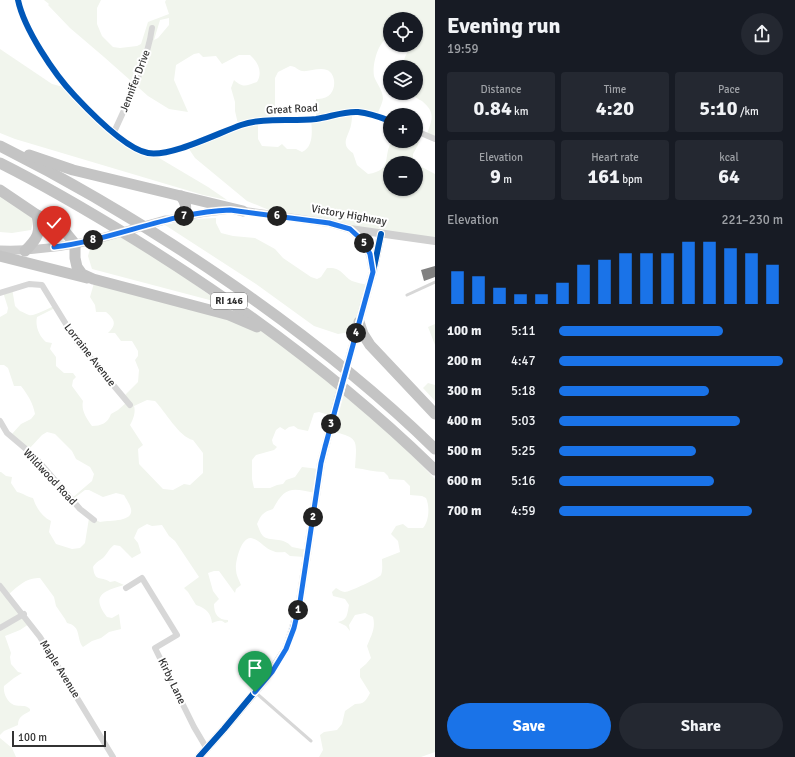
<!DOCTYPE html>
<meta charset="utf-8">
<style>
body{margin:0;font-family:Signika,sans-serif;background:#242831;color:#f1f3f6;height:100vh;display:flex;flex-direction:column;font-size:15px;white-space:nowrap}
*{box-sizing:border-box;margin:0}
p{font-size:13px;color:#9ea1a6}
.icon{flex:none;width:22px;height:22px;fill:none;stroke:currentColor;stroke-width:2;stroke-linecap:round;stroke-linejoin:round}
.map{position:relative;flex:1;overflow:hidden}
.drawer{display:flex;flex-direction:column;background:#171b24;width:360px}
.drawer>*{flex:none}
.buttons{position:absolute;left:383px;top:12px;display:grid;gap:8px}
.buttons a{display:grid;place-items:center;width:40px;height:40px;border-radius:50%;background:#171b24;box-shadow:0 1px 3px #0004;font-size:20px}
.scale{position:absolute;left:12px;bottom:10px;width:94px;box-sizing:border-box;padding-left:4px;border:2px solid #333;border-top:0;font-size:11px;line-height:14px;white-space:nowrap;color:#333;-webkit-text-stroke:3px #fff;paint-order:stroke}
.pin{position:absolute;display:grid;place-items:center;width:34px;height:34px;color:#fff;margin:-41px -17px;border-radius:50% 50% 50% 0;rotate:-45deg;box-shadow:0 0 4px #0007}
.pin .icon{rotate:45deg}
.km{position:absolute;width:20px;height:20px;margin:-10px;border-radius:50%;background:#222;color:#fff;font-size:11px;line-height:20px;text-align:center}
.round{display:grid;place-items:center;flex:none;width:42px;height:42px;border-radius:21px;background:#242831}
.summary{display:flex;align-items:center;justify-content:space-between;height:68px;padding:0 12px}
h1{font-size:22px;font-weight:700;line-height:30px}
.figures{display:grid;grid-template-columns:repeat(3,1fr);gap:6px;height:68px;padding:4px 12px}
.figures div{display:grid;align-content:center;border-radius:4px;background:#242831;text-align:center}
.figures b{font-size:20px;font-weight:700}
.figures small{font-size:11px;font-weight:400}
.figures p{font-size:11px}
.chart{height:112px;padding:8px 12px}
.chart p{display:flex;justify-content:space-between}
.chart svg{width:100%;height:72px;margin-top:4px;stroke:#1a73e8;stroke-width:6}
.cta{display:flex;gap:8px;margin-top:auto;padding:8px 12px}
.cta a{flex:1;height:46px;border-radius:24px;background:#1a73e8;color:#fff;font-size:16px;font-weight:700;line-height:46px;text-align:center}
.cta a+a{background:#242831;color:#f1f3f6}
ul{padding:0 12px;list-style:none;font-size:13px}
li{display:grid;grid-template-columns:64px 48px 1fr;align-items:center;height:30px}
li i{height:10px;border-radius:5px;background:#1a73e8}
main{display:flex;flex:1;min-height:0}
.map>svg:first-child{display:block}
.green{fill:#f1f5ed;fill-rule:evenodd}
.building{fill:#818181}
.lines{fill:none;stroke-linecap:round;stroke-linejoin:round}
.lane{stroke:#d7d7d7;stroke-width:3}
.street{stroke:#d7d7d7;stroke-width:6}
.secondary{stroke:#d0d0d0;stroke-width:8}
.primary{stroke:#cacaca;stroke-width:9}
.highway{stroke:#c4c4c4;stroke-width:11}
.secondary-bridge{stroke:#d0d0d0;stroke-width:8}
.primary-bridge{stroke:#cacaca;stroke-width:9}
.cycleway-casing{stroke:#fff;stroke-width:8}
.cycleway{stroke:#0057b8;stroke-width:6}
.route-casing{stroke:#fff;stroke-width:8}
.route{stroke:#1a73e8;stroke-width:5}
.labels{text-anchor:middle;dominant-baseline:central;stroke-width:4;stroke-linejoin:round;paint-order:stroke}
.shield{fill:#fff;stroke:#707070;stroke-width:1}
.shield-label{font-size:10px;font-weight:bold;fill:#333}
.street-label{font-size:11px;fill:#333;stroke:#fff}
</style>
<main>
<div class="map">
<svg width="435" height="757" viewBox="0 0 435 757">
<rect width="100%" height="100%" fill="#fff"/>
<!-- green -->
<g class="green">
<path d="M44,0h57l-4,8v16l5,12 11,11 7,1 17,-2 4,-2 7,-22 21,-8 -4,-12 1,-2h269v138l-8,-4c6,-16 8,-22 -5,-33 -4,-2 -8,-4 -10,-8h4v-26h-14l3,-10 6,-12h5v-26h-26v18c-12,3 -18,28 -16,39 2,7 9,14 9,23 -1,5 -4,11 -6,16l-25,-3c0,4 0,9 -1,13 -2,11 -12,19 2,28l4,12 11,9c26,-4 14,-18 24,-33h24v-11l5,3 -3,12 -5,9v4l3,5h-26v26h26v-25l19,10v67l-149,-24 -39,-16 -52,-43 -6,-9 5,-6 44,-19 -3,-13v-9l-4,-14 3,-8c9,8 12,6 23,2 6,-10 1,-20 -7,-27h-11l-17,9 -6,-8 -13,1 -4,-4 -5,1 -18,11 -2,15 14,32 -19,-3 -21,-13 -44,-39 -34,-29 -22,-23 1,-1zM169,18v7l-11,13 -4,2 6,-20zM290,66c6,0 7,4 12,5 7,1 17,-4 25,-1 11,4 11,31 -11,29v18l-5,2c1,11 3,28 -9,33l-6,-3h-9l-5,-5 -4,3 -16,-1 -4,-7v-17l16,-2 1,-13v-29l3,-6z"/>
<path d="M0,49l52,35 15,4 16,16 48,41 18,7 59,35 19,13 -24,-5 -188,-56 -15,-6z"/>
<path d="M0,192l34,26 -3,12 -19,3 -12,-1z"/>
<path d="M216,218v5l5,10 12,3 22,2 20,11 8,9 28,19 6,2 4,-2 6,-9c15,-1 15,7 25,13 5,2 12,3 17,4l-13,46 -18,3 -24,-8 -58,-42 -91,-59 29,-6z"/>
<path d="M123,234l98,69 -129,-34 -4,-13 4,-14z"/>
<path d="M94,283l165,45 24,13 107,91 45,47v273l-14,5h-102l4,-7 -3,-15 4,-3 13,-2 5,-6 3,-13 10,-7c9,0 11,-3 15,-11l-10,-16v-8l6,-5 5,-6 -4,-12c4,-10 9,-18 6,-29l-8,-4 -10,2 -6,10 1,6 -4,-5 -8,-4c10,-2 9,-8 11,-17l-4,-6 -12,-3 -1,-4 4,-4c2,1 6,4 9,4 4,0 34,-14 36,-17 2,-5 1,-11 1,-16l18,-7 -2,-11 -7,-7 5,-8 7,-2 5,4h15c6,-7 7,-21 3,-30l-4,-2 -12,-1v-9l-6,-6 -15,-1 -1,-3 -4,-4c-10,0 -19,-3 -29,-4 2,-31 4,-29 -26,-38l3,-14 -13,-4 -5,1 -6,18 -10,-2 -4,-3 -5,1 -4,3 -5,-3 -4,3 -4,10 1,4 4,3 -3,3 -18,5 -4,5v19l2,9h16l7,-3 6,-1 3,-4 9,-3 7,-10 17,2 -4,24c-23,-5 -30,-7 -42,16 -10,3 -12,6 -16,15 2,4 3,9 6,12 6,6 20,0 29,11l15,3 -2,7 -15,-1 -5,-4c-4,0 -9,1 -12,-1 -8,-2 -14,-12 -22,-13 -10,-1 -16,24 -15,32 0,5 3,10 5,15l-5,4 -1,4 -16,-22h-5l-6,2 5,18 6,8 -5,5c0,10 4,16 14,16v2l-3,1c-4,-4 -8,-2 -13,0 -1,-10 -6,-15 -16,-18l-8,-13 -4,-4 15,-11 -24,-36 -6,-5 -7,-11 -10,1 -5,-2 -9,5 -4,9 4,5 3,10 -9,5 -12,-12 -6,-1c-6,5 -7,9 -11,13 -4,3 -7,4 -10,9 2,16 7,8 17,15l5,-1 9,4c-20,6 -34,10 -17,32l5,1 7,-4 2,15 -12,3 -8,6 -9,3 -9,6c-7,-8 -1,-21 -16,-24l-2,-4 -9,-13 -2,-9 -14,-19c-13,-1 -22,8 -31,16l20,30 -9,6 -15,6 6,17 -1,4 1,7 7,8 4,1 -8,5 -10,8c-1,7 3,16 10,19 6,2 11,-1 16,4v2c-7,4 -12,6 -12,14l-14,6 -4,4v-263h1l5,4 6,1 -1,6 6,9c6,1 10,5 16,6 3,9 8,18 18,23l-2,11 7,12 16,5 8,-1 5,-5 4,-25h2l9,4c7,-2 34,1 31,-13 -1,-5 -5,-10 -7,-14l-8,-2 -13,4 -14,-7h-4l-12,9 -1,-1 20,-17 2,-7 -4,-7 -14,-8 -4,-8 -17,-17 -8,-2 -5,3 -13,14 -18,-14 10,-11 10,-5 4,-5c-2,-11 -7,-19 -14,-28h-7l-6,-18 -4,-3h-4v-48l7,-4 1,-5 -5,-16 9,-4 3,18 5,5c4,1 5,3 9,4 4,2 20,-7 25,-9l1,2 -18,9c-2,9 2,19 9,25l6,1 -2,6 6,8v9l8,7h9l3,4 -3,3 -1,6 11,15c-2,9 3,17 9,25 9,0 16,-3 19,-12l7,-4 9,-8 -2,-7 13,-13 1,-12 -4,-10 3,-4v-5l-6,-10h-11l-6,-8h-7c9,-9 7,-13 -2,-21h-10l-1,-7 -5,-8zM147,400l8,1c10,10 24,36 38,39l10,13v20l-13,12 -6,-1 -11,6 -10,-1 -24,-25 -1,-15 5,-4 -13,-20c3,-5 6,-13 4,-19z"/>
<path d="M435,324v21l-7,-18z"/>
<path d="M428,383l7,2v16l-12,-13z"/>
<path d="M0,738l12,10 4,9h-16z"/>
</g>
<!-- building -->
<path class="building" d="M435,266v11l-11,4 -3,-11z"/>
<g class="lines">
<!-- lane -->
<g class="lane">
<path d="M407,295l28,-13"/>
<path d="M255,692l56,49"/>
</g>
<!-- street -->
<g class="street">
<path d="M18,0c6,29 36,74 57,96 15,16 51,53 73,57 23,4 70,-20 93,-28 23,-8 50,-3 75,-6 14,-2 28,-8 42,-7 11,1 22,5 32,9"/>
<path d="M416,131l19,8"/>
<path d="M114,132c14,-30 34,-72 38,-104"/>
<path d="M0,293l29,-9 13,1 35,57 53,63"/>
<path d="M0,421l7,12 26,22 47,54 14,11"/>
<path d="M0,586l40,51 73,120"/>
<path d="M126,588l16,-10 35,57 -22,13 39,79 13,22"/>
<path d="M0,628l24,-14"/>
</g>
<!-- secondary -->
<g class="secondary">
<path d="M238,210l91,13 21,6 85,12"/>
<path d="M165,220l38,-7 24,-3"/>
<path d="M351,230c11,9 21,21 21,37"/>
<path d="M351,352l22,-80 8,-38"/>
<path d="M199,757l25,-28 41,-49 21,-31 7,-21 7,-27 21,-138 17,-64"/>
</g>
<!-- primary -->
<path class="primary" d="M0,250c34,1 68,-3 101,-12"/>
<!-- highway -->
<g class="highway">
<path d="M0,146c82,41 161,89 236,141 70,49 138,102 199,162"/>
<path d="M29,155l44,15 170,41"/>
<path d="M0,163c46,23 90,49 134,76 108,67 210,142 301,231"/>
<path d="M0,190l37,25 25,13 13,16v14l2,9 5,7 11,5 136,36 28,12"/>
<path d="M181,196c5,7 6,11 3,20"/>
<path d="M25,251c13,-13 16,-18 12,-36"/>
<path d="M0,256l87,22"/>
<path d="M359,322l4,12 7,11 65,69"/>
</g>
<!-- secondary-bridge -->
<path class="secondary-bridge" d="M338,399l13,-47"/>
<!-- primary-bridge -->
<path class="primary-bridge" d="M101,238l64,-18"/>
<!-- cycleway casing -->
<g class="cycleway-casing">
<g id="cycleway">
<path d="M18,0c6,29 36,74 57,96 15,16 51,53 73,57 23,4 70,-20 93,-28 23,-8 50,-3 75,-6 14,-2 28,-8 42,-7 11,1 22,5 32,9"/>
<path d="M199,757l25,-28 48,-58 14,-22 7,-21 7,-27 21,-138 52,-191 8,-38"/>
</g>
</g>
<!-- cycleway -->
<use href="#cycleway" class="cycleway"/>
</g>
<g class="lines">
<!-- route casing -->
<g class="route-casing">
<path id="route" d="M54,247c60,-7 116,-35 176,-37l99,13 21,6 13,12 7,13 3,18 -48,175 -4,16 -21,139 -6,26 -8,21 -14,23 -17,20"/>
</g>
<!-- route -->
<use href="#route" class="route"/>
</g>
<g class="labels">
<!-- shield labels -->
<rect class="shield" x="211" y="293" width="36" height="16" rx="3"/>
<g class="shield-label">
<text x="229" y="301">RI 146</text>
</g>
<!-- street labels -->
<g class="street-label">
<text transform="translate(135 81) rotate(-69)">Jennifer Drive</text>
<text transform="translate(292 109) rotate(-3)">Great Road</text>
<text transform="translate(349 215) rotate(10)">Victory Highway</text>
<text transform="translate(90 355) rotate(52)">Lorraine Avenue</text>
<text transform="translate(50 477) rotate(47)">Wildwood Road</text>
<text transform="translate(60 669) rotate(58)">Maple Avenue</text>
<text transform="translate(172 681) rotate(64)">Kirby Lane</text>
</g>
</g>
</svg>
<div class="buttons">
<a><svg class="icon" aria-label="locate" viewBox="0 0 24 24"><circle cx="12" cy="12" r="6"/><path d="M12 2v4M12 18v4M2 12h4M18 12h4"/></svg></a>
<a><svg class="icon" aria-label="layers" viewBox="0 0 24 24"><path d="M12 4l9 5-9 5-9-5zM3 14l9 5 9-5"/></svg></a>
<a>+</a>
<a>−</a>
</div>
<div class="scale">100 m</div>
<div class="pin" style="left:255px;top:692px;background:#1e9e55"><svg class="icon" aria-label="arrive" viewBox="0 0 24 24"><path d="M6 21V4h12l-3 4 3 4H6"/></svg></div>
<div class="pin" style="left:54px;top:247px;background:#d93025"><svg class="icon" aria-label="check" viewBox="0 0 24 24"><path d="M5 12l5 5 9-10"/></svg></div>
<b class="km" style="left:298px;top:610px">1</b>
<b class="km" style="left:313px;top:517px">2</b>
<b class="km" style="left:331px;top:424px">3</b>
<b class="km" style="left:356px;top:333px">4</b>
<b class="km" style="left:364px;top:243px">5</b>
<b class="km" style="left:277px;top:216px">6</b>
<b class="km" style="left:184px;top:216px">7</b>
<b class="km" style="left:93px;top:240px">8</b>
</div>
<section class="drawer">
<div class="summary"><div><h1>Evening run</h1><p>19:59</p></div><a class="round"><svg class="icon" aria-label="share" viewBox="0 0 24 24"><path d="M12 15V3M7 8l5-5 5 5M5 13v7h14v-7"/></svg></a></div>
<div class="figures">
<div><p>Distance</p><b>0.84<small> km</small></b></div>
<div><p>Time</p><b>4:20</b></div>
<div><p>Pace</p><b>5:10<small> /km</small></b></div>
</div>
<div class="figures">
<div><p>Elevation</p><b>9<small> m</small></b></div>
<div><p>Heart rate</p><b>161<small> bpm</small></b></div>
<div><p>kcal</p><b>64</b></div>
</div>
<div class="chart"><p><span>Elevation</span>221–230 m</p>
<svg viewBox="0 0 160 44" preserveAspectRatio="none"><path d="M5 44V24M15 44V27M25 44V34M35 44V38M45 44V38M55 44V31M65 44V20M75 44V17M85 44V13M95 44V13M105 44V13M115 44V6M125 44V6M135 44V10M145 44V13M155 44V20"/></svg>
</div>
<ul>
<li><b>100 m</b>5:11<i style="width:73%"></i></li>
<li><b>200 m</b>4:47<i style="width:100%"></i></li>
<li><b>300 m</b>5:18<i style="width:67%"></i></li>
<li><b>400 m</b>5:03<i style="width:81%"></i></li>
<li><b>500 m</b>5:25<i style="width:61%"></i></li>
<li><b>600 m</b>5:16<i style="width:69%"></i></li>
<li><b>700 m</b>4:59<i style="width:86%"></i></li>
</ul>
<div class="cta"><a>Save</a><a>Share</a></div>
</section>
</main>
